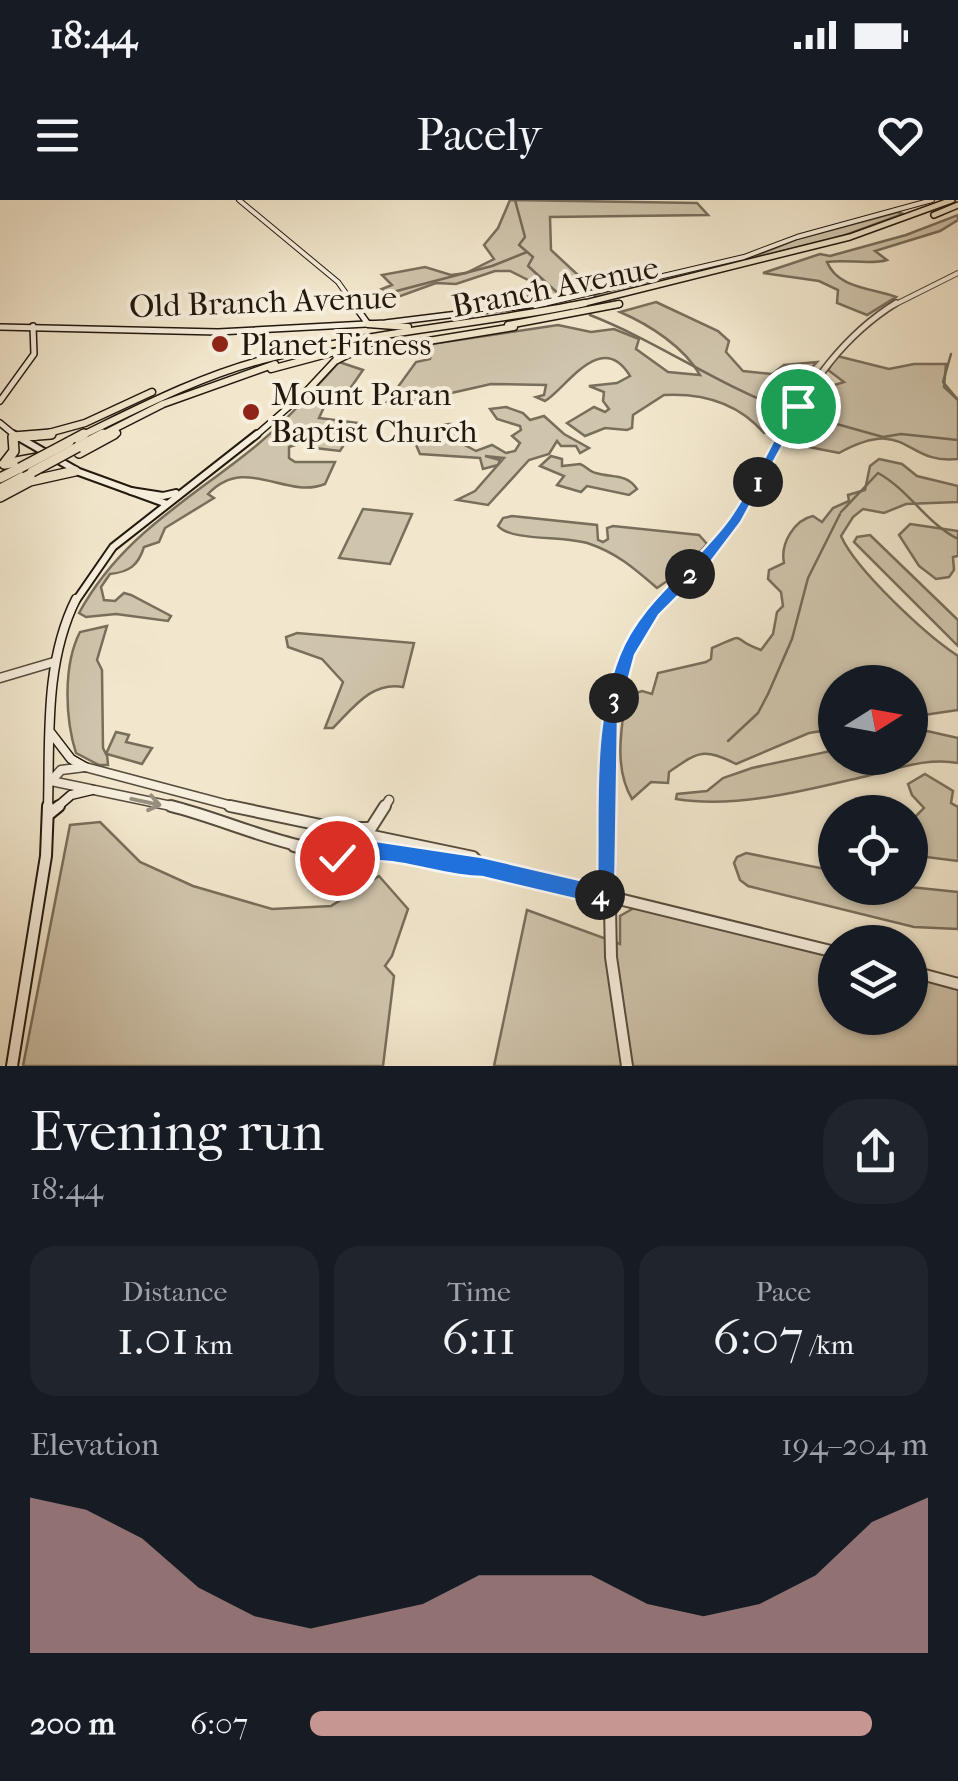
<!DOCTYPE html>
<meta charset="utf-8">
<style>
body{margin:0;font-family:"IM FELL French Canon",serif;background:#20242c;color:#f1f3f6;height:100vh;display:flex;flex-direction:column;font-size:38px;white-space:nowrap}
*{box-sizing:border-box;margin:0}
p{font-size:32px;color:#9ea1a6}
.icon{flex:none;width:55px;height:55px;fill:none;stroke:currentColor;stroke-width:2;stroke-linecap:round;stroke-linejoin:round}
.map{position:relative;height:866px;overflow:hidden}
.side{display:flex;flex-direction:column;background:#171b24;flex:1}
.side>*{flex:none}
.needle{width:65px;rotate:79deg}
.tools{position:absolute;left:818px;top:465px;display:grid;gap:20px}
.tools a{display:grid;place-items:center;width:110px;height:110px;border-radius:50%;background:#171b24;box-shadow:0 2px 8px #0004;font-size:50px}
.pin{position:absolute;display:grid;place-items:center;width:85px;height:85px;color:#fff;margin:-42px;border:5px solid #fff;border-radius:50%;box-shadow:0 2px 10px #0007}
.km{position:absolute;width:50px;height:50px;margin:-25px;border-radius:50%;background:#222;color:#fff;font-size:28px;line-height:50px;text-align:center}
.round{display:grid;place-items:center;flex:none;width:105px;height:105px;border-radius:40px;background:#20242c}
.headline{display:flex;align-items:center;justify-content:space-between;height:170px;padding:0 30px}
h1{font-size:55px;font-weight:600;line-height:75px}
.figures{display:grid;grid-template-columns:repeat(3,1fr);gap:15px;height:170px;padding:10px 30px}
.figures div{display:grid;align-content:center;border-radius:25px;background:#20242c;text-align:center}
.figures b{font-size:50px;font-weight:600}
.figures small{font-size:28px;font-weight:400}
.figures p{font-size:28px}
.chart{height:280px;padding:20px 30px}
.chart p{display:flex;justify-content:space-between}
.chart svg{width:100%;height:180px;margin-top:10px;fill:#c59692;opacity:.7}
ul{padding:0 30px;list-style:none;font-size:32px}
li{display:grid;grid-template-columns:160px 120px 1fr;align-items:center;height:75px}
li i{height:25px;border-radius:12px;background:#c59692}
.status{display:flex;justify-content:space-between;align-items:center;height:70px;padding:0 50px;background:#171b24;direction:ltr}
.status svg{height:28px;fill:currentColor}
header{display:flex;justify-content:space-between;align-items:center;height:130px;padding:0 30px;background:#171b24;font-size:45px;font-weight:600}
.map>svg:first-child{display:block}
.green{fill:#cfc4ac;stroke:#786e5c;stroke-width:2.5}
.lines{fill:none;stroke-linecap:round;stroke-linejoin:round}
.stream{stroke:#746a59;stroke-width:2.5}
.tertiary-far4-casing{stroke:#564c3d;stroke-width:6}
.tertiary-far3-casing{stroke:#564c3d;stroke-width:8}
.tertiary-far2-casing{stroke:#564c3d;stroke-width:10}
.tertiary-far1-casing{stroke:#564c3d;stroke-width:11}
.tertiary-casing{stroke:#564c3d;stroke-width:14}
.secondary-far4-casing{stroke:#22180d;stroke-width:6}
.secondary-far3-casing{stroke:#22180d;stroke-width:8}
.secondary-far2-casing{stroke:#22180d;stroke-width:10}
.secondary-far1-casing{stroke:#22180d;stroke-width:11}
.secondary-casing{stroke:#22180d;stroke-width:14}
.motorway-far2-casing{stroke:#22180d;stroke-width:8}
.motorway-far1-casing{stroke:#22180d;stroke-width:9}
.motorway-casing{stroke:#22180d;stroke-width:12}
.tertiary-far4{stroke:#f7efde;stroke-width:4}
.tertiary-far3{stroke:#f7efde;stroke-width:5}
.tertiary-far2{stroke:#f7efde;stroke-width:6}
.tertiary-far1{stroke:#f7efde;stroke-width:8}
.tertiary{stroke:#f7efde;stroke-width:10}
.secondary-far4{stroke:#f7efde;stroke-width:4}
.secondary-far3{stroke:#f7efde;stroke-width:5}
.secondary-far2{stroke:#f7efde;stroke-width:6}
.secondary-far1{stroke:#f7efde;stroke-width:8}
.secondary{stroke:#f7efde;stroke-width:10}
.motorway-far2{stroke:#f2e7cd;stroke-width:5}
.motorway-far1{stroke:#f2e7cd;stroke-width:6}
.motorway{stroke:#f2e7cd;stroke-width:9}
.motorway-bridge-casing{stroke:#22180d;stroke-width:12;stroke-linecap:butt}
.motorway-bridge{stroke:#f2e7cd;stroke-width:9}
.oneway{stroke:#978e80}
.route{fill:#1a73e8;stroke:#fff;stroke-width:2.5}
.poi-dot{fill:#8f2418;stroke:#f7efde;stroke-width:4}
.labels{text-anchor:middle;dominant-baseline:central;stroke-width:8;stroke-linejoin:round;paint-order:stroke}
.far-street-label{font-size:32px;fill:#22180d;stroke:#f7efde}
.far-poi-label{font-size:32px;fill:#22180d;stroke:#f7efde;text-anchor:start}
</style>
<div class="status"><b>18:44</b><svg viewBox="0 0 49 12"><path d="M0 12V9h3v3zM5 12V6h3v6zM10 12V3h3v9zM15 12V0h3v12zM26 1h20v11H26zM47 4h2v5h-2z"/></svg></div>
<header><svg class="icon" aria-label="menu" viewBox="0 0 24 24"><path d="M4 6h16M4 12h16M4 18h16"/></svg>Pacely<svg class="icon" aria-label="heart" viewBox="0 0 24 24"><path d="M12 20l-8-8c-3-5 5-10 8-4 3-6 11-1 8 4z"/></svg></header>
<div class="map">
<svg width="958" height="866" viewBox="0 0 958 866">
<rect width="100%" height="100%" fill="#f2e7cd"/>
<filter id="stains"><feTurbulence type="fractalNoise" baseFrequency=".002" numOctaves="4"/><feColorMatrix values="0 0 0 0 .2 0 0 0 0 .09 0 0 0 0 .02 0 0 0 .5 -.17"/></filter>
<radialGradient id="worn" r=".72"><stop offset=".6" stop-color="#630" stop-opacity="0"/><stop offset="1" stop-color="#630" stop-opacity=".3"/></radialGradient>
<!-- green -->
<g class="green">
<path d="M510,0l187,3 11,12 -158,2 1,33 42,39 -35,10 -26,2 -6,-7 8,-1v-10l-24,-12h-15l-39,13 -20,-1 -38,14 -16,-8 10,-4 -10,-10 43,-8 26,8 15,-2 28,-14 -10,-14 14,-17z"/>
<path d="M898,12l5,2 -60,22 -246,62 -3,-3 72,-21 89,-18 42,-17z"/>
<path d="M958,15v5l-18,11 -65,20 12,9c-15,5 -42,-1 -60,2 11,27 46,26 69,35l-29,18 -30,-12 1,-13 -19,-9 -56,-8 57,-19 10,2 76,-21z"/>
<path d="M656,102l62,29 11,10 -3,11 17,19 29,3 12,-9 33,-3 -12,13 -12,27 -21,3 14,7 -4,13 -18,8c-26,-30 -61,-40 -100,-38l-31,20 -1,13 -5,2 -22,-2 -20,8 -18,-13 27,-16 11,5 4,-3 -6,-8 1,-9 -15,-6 28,-3 13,-7c-29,-48 -65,14 -85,25l-9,-4 8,-2 2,-10 -55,-1 -88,20 -16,-2 29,-40 14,-3 1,-5 -13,-8 140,-21 33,7 23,-3 25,10 -3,10 32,23 32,3c-16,-28 -50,-50 -80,-63z"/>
<path d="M837,156l52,13 25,-5h32l-2,23 14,13v59c-55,6 -49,-44 -119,-6l-30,-6 -11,-7 1,-6 24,-6 -23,-10 16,-27 28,-9 -16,-12z"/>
<path d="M339,162l24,8 -16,23 -23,14 -5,11 39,5 -18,28 -25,-3 -4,-8 -22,7v11l6,4h40l-10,22c-40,16 -79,-30 -117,10l6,4 -49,30 -6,14 -15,5c-6,19 -15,25 -34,27l-9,13 3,13 11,1 9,-8 7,2 40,21 -3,5 -52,-7 -30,3 -7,-4c43,-79 111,-113 178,-168 30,-25 56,-54 82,-83z"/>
<path d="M506,207l17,6 7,7 14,-4 20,18 25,14 -9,5 -4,-7h-15l-4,-5 -8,13 -20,6 -41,45 -31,-5 18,-9 29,-33 -19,-2 15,4 -2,5 -15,4 -3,-11 -60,-4 -7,-16c15,-2 19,-15 38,-14l12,20 13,7 16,-6 14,8 9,-2 5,-8 -8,-7 9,-6 -1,-4 -23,-7 -7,-10z"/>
<path d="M551,256l11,3v7l18,-2c6,2 10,8 16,9 16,5 30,0 41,16l-8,6 -42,-9 -6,6 -24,-7 7,-9 -24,-10z"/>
<path d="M879,259l23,5 15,12 41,10v16l-52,2 -22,9 -21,-4 -10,8 -12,19c15,34 85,99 117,120v54l-48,7v-35h-75v47l-26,4 -73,31c-33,-17 -38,-12 -67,8l-1,11 -17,-1 -19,17c-18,-30 -11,-69 -6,-103l16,-5 10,3 6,-21 48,-11 5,-3 1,-11c40,-17 14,-10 49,2l12,-16 4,-22 6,-6 -2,-14 -13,-13 1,-9 15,-7c-4,-19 10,-43 29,-47l9,6 11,-14 16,-7 -1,-6 17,-5 5,-24z"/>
<path d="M363,309l49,5 -22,50 -51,-6z"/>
<path d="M512,316l85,9 1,15 5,2 5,-3 -1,-11 6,-2 86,9 8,9 -24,26 -26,18c-21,-18 -40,-35 -67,-44 -24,-9 -78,-2 -92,-18l5,-8z"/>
<path d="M910,324l48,7v25l-5,1 1,13 -5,7 -13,2 -17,-13 -20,-31z"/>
<path d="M870,335l88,85v26l-104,-104 3,-5z"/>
<path d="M107,426l-10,34 5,10 1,78 3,6 10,-22 13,3 -3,7 26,6 -10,16 -35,-10 1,11h-9l-23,-12c-11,-35 -13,-88 4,-121z"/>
<path d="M297,433l117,10 -11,44c-31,-6 -50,21 -70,41h-8l18,-46 -21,-23 -34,-12 -2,-10z"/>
<path d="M927,531l31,7v25c-31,-6 -61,6 -91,13 -60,14 -130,33 -191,23l1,-5 30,-3 16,-13 29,-10 83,-18v8h75v-25z"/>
<path d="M925,574l28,17 -2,12 7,4v54l-48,-6v-33l14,-14 -12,-13 -4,-11z"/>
<path d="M100,622l40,40 53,24 79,23 59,-3 48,-30 29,33 -16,47 -7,10 9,10 -11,90h-360l47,-241z"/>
<path d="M746,653l89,18v17l75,-1 48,5v37l-44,-2 -166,-41 -8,-6 -6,-17 3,-6z"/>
<path d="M634,708l201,48v62h75v-42l48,12v78h-464l33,-156 93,34v-28z"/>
</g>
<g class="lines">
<!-- stream -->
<g class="stream">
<path d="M515,0l10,37 -6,8 14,12 -5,9 34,31"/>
<path d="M385,94l107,-28 35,-14"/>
<path d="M590,115c69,27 129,71 199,96"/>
<path d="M951,154l-8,28 15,18"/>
<path d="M801,214l82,23 18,-3 57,6"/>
<path d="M841,312l37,-39c31,17 48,50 80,66"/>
<path d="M728,541l30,-28 10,-19 24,-55 16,-61 32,-64"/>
</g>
<!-- tertiary-far4 casing -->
<g class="tertiary-far4-casing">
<path id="tertiary-far4" d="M892,106l66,-33"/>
</g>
<!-- tertiary-far3 casing -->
<g class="tertiary-far3-casing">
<path id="tertiary-far3" d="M782,237c29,-54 61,-101 114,-134"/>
</g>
<!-- tertiary-far2 casing -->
<g class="tertiary-far2-casing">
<path id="tertiary-far2" d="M663,402l70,-79 50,-89"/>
</g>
<!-- tertiary-far1 casing -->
<g class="tertiary-far1-casing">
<g id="tertiary-far1">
<path d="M0,478l54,-16"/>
<path d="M51,581l130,27"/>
<path d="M51,581l10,-11 24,-3 155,41"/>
<path d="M384,608l5,-8"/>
<path d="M608,608c-2,-77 4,-149 57,-209"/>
</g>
</g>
<!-- tertiary casing -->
<g class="tertiary-casing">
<g id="tertiary">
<path d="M171,606c68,17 133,54 205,45l133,21 326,80"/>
<path d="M230,606l243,51 9,10"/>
<path d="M608,606l3,151 16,109"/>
<path d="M350,628h21l14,-22"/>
<path d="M294,646l43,12 11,-2"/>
<path d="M910,771l48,13"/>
</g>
</g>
<!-- secondary-far4 casing -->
<g class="secondary-far4-casing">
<g id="secondary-far4">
<path d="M239,0l99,82 17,24"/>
<path d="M535,106l209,-49 53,-20 135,-37"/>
</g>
</g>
<!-- secondary-far3 casing -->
<g class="secondary-far3-casing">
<g id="secondary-far3">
<path d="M353,103l15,21"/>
<path d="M0,127l218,5 167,-9 161,-20"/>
<path d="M0,201l34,-47 -1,-28"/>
<path d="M0,223l17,14"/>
<path d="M254,237l53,-46"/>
</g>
</g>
<!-- secondary-far2 casing -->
<g class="secondary-far2-casing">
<g id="secondary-far2">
<path d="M13,234l66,38 88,32"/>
<path d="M131,291l32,5 13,-3"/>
<path d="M75,402l38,-55 144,-113"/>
</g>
</g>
<!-- secondary-far1 casing -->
<g class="secondary-far1-casing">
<g id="secondary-far1">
<path d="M51,533l20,26 14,8"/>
<path d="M48,608c2,-70 -4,-145 28,-209"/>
<path d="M56,608l15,-13 21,-5"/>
</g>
</g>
<!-- secondary casing -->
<g class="secondary-casing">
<g id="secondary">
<path d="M48,615l11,-9"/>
<path d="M12,866l34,-210 2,-50"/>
</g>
</g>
<!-- motorway-far2 casing -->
<g class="motorway-far2-casing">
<g id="motorway-far2">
<path d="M934,15l24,-10"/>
<path d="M573,106l277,-69 102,-37"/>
<path d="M609,106l10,-2"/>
</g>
</g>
<!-- motorway-far1 casing -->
<g class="motorway-far1-casing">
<g id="motorway-far1">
<path d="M368,124l40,3"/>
<path d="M508,125l111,-21"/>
<path d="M271,169l82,-22"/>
<path d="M307,191l28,-30 14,-7 165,-27"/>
<path d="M34,237l51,-14 67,-31"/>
<path d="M79,237c60,-29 119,-60 183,-77 106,-28 216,-35 323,-57"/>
<path d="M98,237l65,-33 112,-40"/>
<path d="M109,237l8,-4"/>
</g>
</g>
<!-- motorway casing -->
<g class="motorway-casing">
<g id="motorway">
<path d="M69,242l15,-8"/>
<path d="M78,247l25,-13"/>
<path d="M79,253l35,-19"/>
<path d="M4,264l10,-13 -1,-14 38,-3"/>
<path d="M5,264l38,-7"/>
<path d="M0,278l20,-10"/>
<path d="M0,289l32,-17"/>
<path d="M0,297l30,-16 45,-10"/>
</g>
</g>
<!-- tertiary-far4 -->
<use href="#tertiary-far4" class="tertiary-far4"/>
<!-- tertiary-far3 -->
<use href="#tertiary-far3" class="tertiary-far3"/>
<!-- tertiary-far2 -->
<use href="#tertiary-far2" class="tertiary-far2"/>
<!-- tertiary-far1 -->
<use href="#tertiary-far1" class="tertiary-far1"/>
<!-- tertiary -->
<use href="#tertiary" class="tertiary"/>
<!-- secondary-far4 -->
<use href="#secondary-far4" class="secondary-far4"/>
<!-- secondary-far3 -->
<use href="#secondary-far3" class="secondary-far3"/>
<!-- secondary-far2 -->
<use href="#secondary-far2" class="secondary-far2"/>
<!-- secondary-far1 -->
<use href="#secondary-far1" class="secondary-far1"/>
<!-- secondary -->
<use href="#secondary" class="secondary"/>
<!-- motorway-far2 -->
<use href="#motorway-far2" class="motorway-far2"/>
<!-- motorway-far1 -->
<use href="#motorway-far1" class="motorway-far1"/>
<!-- motorway -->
<use href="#motorway" class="motorway"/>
<!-- motorway-bridge casing -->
<g class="motorway-bridge-casing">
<g id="motorway-bridge">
<path d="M20,268l49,-26"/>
<path d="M32,272l46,-25"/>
</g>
</g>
<!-- motorway-bridge -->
<use href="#motorway-bridge" class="motorway-bridge"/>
</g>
<!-- one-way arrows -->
<defs><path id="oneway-shaft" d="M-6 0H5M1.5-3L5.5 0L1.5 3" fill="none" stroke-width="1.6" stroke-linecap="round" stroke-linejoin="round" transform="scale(2.5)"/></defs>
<use class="oneway" href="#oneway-shaft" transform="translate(146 602) rotate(12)"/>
<!-- route -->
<path class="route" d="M798,202l6,4 -63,116 -34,45 -48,48 -24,40 -17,64 -3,185 -7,3 -126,-30c-36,0 -69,-15 -105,-16 -16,-1 -32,10 -48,4l-3,-7 3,-7 47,-10 106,16 115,27c2,-76 -6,-157 22,-228 21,-55 76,-90 110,-137 24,-34 42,-76 63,-113z"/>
<!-- markers -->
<g class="poi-dot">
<circle cx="220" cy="144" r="10"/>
<circle cx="251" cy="212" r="10"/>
</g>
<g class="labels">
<!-- far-street labels -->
<g class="far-street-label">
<text transform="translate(555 87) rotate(-11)">Branch Avenue</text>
<text transform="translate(263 102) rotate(-2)">Old Branch Avenue</text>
</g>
<!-- far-poi labels -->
<g class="far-poi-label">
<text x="240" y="144">Planet Fitness</text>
<text x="271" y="194">Mount Paran<tspan x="271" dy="37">Baptist Church</tspan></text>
</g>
</g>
<rect width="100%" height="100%" filter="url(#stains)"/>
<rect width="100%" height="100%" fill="url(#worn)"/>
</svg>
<div class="tools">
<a><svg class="needle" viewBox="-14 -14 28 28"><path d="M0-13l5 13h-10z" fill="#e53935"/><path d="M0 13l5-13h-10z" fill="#9ea1a6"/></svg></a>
<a><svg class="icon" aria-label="locate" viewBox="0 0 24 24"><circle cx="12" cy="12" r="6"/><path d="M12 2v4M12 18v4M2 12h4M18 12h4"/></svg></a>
<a><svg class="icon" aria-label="layers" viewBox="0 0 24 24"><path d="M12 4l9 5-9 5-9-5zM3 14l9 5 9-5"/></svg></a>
</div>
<div class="pin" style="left:798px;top:206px;background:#1e9e55"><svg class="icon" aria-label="arrive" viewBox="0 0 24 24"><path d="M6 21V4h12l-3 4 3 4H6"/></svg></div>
<div class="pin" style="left:337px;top:658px;background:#d93025"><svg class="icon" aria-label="check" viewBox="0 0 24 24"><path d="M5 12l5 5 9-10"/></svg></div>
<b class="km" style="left:758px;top:282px">1</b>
<b class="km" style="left:690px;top:374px">2</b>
<b class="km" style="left:614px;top:498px">3</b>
<b class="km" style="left:600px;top:695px">4</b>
</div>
<section class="side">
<div class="headline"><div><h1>Evening run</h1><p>18:44</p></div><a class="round"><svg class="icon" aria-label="share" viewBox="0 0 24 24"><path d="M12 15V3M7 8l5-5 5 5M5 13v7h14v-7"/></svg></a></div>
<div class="figures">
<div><p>Distance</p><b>1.01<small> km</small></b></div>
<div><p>Time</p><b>6:11</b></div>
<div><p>Pace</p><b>6:07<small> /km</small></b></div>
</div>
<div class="chart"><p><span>Elevation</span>194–204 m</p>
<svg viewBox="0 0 160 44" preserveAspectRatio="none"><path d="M0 44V6L10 9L20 16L30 28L40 35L50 38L60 35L70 32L80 25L90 25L100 25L110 32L120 35L130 32L140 25L150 12L160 6V44z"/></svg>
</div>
<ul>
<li><b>200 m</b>6:07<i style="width:91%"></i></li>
</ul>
</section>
